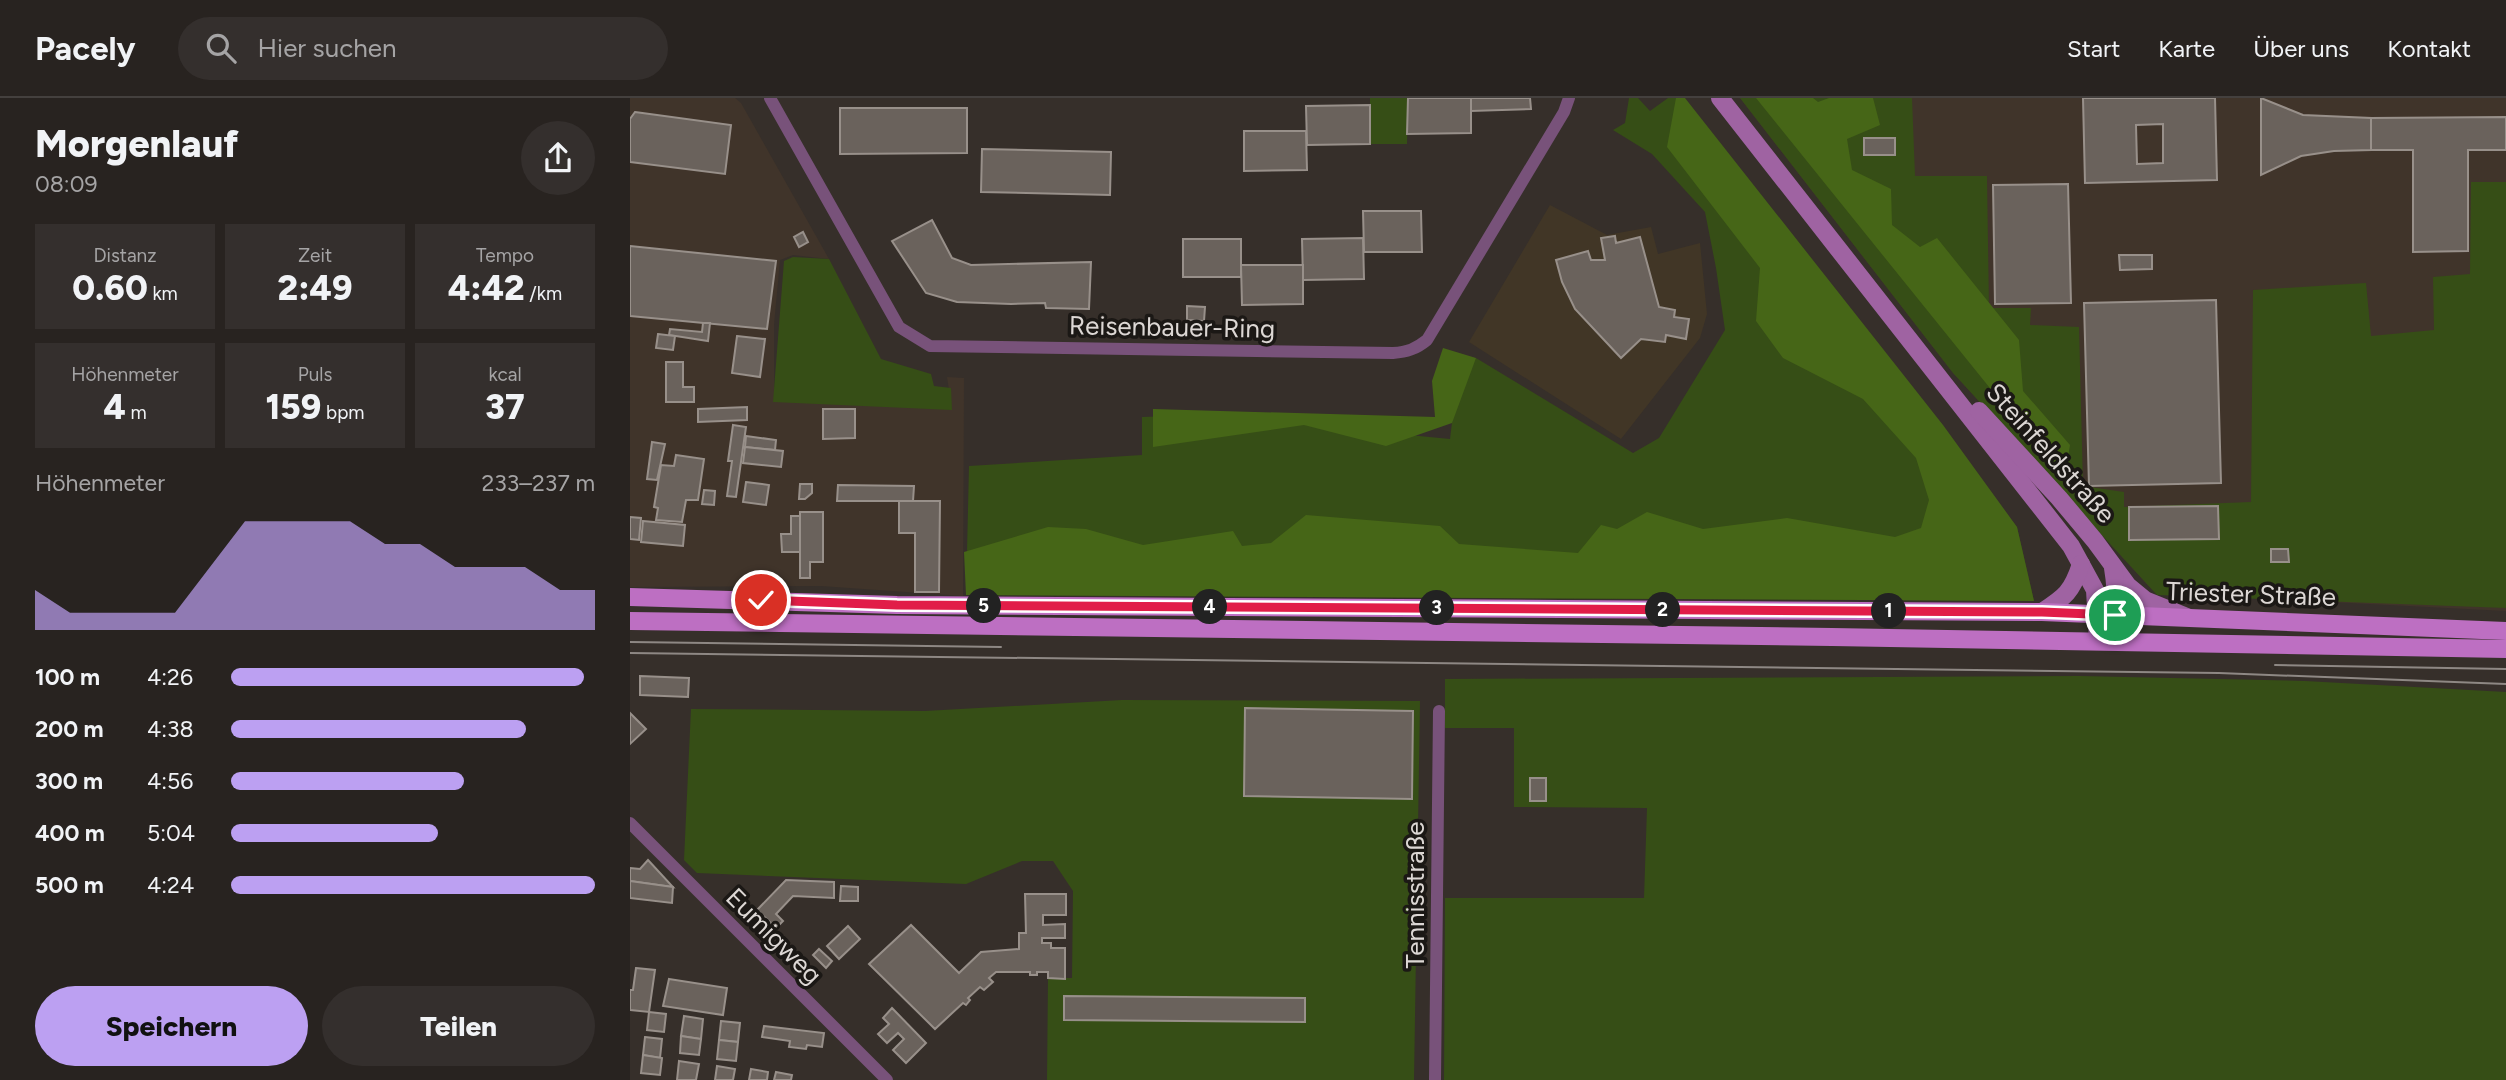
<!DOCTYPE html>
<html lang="de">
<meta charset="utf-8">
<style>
body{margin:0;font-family:Figtree,sans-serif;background:#342f2d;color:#f1f3f6;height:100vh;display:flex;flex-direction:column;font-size:26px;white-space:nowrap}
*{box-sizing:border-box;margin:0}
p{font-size:23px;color:#a5a4a5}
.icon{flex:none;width:38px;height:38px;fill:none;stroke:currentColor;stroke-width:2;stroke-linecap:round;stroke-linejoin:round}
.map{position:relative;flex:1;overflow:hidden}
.drawer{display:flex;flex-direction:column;background:#282320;width:630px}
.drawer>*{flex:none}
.pin{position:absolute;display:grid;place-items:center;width:60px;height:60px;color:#fff;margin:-30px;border:4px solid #fff;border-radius:50%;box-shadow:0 2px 7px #0007}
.km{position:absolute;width:35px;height:35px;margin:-18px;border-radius:50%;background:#222;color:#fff;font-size:19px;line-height:35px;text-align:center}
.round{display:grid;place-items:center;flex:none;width:74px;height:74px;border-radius:37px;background:#342f2d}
.headline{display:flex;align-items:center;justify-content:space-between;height:119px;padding:0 35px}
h1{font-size:38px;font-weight:800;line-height:52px}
.metrics{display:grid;grid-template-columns:repeat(3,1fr);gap:10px;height:119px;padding:7px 35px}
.metrics div{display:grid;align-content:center;border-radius:0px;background:#342f2d;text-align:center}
.metrics b{font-size:35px;font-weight:800}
.metrics small{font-size:19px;font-weight:400}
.metrics p{font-size:19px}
.chart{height:196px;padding:14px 35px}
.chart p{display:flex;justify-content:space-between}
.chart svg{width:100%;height:126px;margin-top:7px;fill:#bca0f2;opacity:.7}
.action{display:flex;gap:14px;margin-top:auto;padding:14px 35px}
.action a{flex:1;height:80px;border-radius:42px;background:#bca0f2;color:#111;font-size:28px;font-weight:800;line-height:80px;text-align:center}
.action a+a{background:#342f2d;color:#f1f3f6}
ul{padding:0 35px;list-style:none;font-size:23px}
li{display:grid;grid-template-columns:112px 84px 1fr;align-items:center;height:52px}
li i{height:18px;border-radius:9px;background:#bca0f2}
header{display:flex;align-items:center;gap:42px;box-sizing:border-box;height:98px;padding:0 35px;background:#282320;border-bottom:2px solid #44403e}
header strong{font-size:33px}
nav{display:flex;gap:38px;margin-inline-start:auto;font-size:24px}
.search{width:490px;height:63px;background:#342f2d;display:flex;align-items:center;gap:18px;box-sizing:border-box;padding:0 24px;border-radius:38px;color:#a5a4a5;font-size:26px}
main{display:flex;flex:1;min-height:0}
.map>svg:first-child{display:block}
.built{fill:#40342a}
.education{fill:#413626}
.green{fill:#364e16}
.forest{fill:#466617}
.building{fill:#6a625c;stroke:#98908a;stroke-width:2;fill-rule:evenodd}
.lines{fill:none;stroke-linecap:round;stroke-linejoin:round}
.street{stroke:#78527a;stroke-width:12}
.secondary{stroke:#9f63a2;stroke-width:18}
.primary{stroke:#bd6fc2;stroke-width:18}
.tram{stroke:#8e8884;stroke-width:2}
.route-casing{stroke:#fff;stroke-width:14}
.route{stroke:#e11d48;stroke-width:9}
.labels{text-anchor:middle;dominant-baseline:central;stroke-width:7;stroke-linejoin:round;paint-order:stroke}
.street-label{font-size:26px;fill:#dcd7d4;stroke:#1b1815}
</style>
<header>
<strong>Pacely</strong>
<div class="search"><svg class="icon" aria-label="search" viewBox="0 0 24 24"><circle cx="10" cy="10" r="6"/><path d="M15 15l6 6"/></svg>Hier suchen</div>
<nav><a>Start</a><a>Karte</a><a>Über uns</a><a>Kontakt</a></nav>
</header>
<main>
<section class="drawer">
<div class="headline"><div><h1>Morgenlauf</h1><p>08:09</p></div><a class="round"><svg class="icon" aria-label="share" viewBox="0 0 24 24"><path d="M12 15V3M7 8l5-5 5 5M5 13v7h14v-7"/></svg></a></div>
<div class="metrics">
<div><p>Distanz</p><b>0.60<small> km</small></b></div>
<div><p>Zeit</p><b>2:49</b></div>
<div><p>Tempo</p><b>4:42<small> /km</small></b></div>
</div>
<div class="metrics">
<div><p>Höhenmeter</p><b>4<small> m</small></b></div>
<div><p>Puls</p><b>159<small> bpm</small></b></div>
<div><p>kcal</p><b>37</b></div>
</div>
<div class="chart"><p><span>Höhenmeter</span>233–237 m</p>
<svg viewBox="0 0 160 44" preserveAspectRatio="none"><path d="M0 44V30L10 38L20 38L30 38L40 38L50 22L60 6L70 6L80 6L90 6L100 14L110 14L120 22L130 22L140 22L150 30L160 30V44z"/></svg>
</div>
<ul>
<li><b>100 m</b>4:26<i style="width:97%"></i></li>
<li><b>200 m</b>4:38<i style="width:81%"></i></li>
<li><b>300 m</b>4:56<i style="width:64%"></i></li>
<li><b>400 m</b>5:04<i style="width:57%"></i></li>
<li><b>500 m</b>4:24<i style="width:100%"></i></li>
</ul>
<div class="action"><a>Speichern</a><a>Teilen</a></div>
</section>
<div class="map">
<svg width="1876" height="982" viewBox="0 0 1876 982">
<rect width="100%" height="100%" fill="#362f2a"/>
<!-- built -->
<g class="built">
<path d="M0,0h105l6,5 88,156 -36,-4 -13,5 -6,65v76l178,8 -5,-32 17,1 -1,218 -142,-10 -191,1z"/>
<path d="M1110,0h766v513l-351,-18 -202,-220z"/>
</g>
<!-- education -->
<path class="education" d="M920,107l57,30 44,-8 7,27 42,-11 7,71 -7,24 -79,101 -152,-97z"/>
<!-- green -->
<g class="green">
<path d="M740,0h38l-1,46h-37z"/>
<path d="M999,0h9l12,13 18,-13h13l336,429 17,74 -1068,-6 3,-129 173,-11v-38l60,-2 248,24 7,-58 19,-23 157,95 26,-15 66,-108 -9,-62 -11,-56 -53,-58 -39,-24 12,-7z"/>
<path d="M1110,0h172l3,78h72l2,132h42l-1,17 49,2 4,159 41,6v15l127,-5 2,-212 113,-7 5,53 63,-6 -1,-53 37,-3 1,-92h35v426l-349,-13 -204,-222z"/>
<path d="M163,159l36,2 52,100 50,15 3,12 17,2 1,22 -179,-8 11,-141z"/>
<path d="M1449,578l226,5 201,11v388h-1062l1,-182h199l3,-90 -133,-1v-79h-69v-49z"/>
<path d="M492,602l298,1 -6,379h-367l1,-102h24l1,-87 -20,-30h-31l-56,23 -269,-11 -13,-13 7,-151 234,2z"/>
</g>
<!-- forest -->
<g class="forest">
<path d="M1046,0h9l258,327 74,102 17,74 -1068,-6 -2,-43 84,-25 38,2 57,16 90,-14 9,15 29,-3 35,-28 134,11 19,18 119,9 23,-28 16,4 30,-17 56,17 84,-11 108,19 26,-9 8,-28 -13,-42 -53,-59 -80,-41 -27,-37 4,-53 -93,-121z"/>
<path d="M1126,0h57l5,4 11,-4h44l7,27 -33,14 5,31 39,19 1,36 28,22 17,-9 82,102 4,51 47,54 -6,35z"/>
<path d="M813,250l33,10 -24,65 -66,23 -82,-21 -151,22v-38l282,8 -3,-36z"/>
</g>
<!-- building -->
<g class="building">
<path d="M778,0h63v35l-64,1z"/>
<path d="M841,0h59l1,11 -60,2z"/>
<path d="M1453,0h132l2,82 -132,3zM1533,26v39l-26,1 -1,-39z"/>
<path d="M1631,0l42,17 68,3v32l-37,1 -33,5 -40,19z"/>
<path d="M740,7v39l-63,1 -1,-39z"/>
<path d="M210,10h127v45l-127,1z"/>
<path d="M5,14l96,13 -6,49 -95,-12v-43z"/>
<path d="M1876,19v33h-38v101l-55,1v-102h-42v-32z"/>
<path d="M614,33h62l1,39 -63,1z"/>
<rect x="1234" y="40" width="31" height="17"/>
<path d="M352,51l129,3 -1,43 -129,-3z"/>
<path d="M1438,86l3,119 -76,1 -2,-119z"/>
<path d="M733,113h58l1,41h-58z"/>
<path d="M302,122l20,38 19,7 120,-3 -2,47 -43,-1 -1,-5 -34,1 -54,-2 -31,-9 -34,-52z"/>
<path d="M173,134l5,10 -9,5 -5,-10z"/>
<path d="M985,138l1,7 24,-6 19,70 16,3 -1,7 15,2 -3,20 -20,-4 -1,7 -24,-3 -20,19 -46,-49 -13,-27 -6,-22 32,-9 3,9h14l-4,-22z"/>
<path d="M733,140l1,41 -61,1 -1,-41z"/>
<rect x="553" y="141" width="58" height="38"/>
<path d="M0,148l146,15 -9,68 -137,-13z"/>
<path d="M1489,157h33v14l-32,1z"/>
<path d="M611,167h62v39l-61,1z"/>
<path d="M1586,202l5,183 -132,3 -5,-183z"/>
<path d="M557,208l18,1 -1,14 -17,-1z"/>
<path d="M73,225h7l-2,18 -39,-6 1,-6 32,3z"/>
<path d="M28,236l17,2 -2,14 -17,-2z"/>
<path d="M107,238l28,3 -5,38 -28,-4z"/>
<path d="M36,264h17v25h11v15h-28z"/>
<path d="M117,309v13l-49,2v-13z"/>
<path d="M193,311h32v29l-32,1z"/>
<path d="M103,327l13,2 -10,70 -9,-1 5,-35h-4z"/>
<path d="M116,338l30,4 -1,10 -30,-3z"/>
<path d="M22,344l13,2 -8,36 -10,-1z"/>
<path d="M115,349l38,4 -2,16 -38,-4z"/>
<path d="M46,357l28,4 -6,41h-12l-4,22 -26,-2 2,-12 -4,-1 7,-42 13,1z"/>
<path d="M116,384l23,3 -3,20 -23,-3z"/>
<path d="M170,386h12v9l-7,6h-6z"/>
<path d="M208,387l76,1 -1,15h-76z"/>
<path d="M74,392l11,1 -1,14 -12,-1z"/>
<path d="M269,403h41l-1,91h-24v-59h-16z"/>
<path d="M1588,408l1,33 -90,1v-33z"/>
<path d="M170,414h23v50h-13v16h-10z"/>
<path d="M161,418h9v36h-18l-1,-18h10z"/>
<path d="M0,419l11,1 -2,22 -9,-1z"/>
<path d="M13,423l42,4 -2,21 -42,-4z"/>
<path d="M1641,451h17l1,13h-18z"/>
<path d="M10,578l49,2 -1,19 -48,-2z"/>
<path d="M615,610l168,3 -1,88 -168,-3z"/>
<path d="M0,615l16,16 -16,15z"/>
<rect x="900" y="680" width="16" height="23"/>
<path d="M18,762l25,27 -43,-6v-13l10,1z"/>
<path d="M156,782l48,2v16l-41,-2 -17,18 7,7 -7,7 -19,-18z"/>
<path d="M0,783l43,6 -1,16 -42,-5z"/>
<path d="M211,788l17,1v14h-18z"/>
<path d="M395,796h41v21h-23v10l22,-1v14h-23v5h9v5h14v31l-17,-1v-6h-11v3h-7v-3h-34l-7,6 4,4 -9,8 -4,-3 -12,11 2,2 -4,5 -3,-2 -28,26 -66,-65 42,-39 48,48 22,-21 38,-3v-16h7z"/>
<path d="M218,828l12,13 -21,20 -12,-13z"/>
<path d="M189,851l13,12 -6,7 -13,-13z"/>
<path d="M6,870l19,2 -6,42 -19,-2v-20h3z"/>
<path d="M39,881l58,9 -4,27 -60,-9z"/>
<path d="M434,898l241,2v24l-241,-2z"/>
<path d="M262,910l34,35 -20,20 -13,-13 11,-11 -6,-6 -11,10 -9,-9 11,-10 -6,-6z"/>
<path d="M19,914l17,2 -2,18 -17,-2z"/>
<path d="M54,918l19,3 -2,20 -20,-3z"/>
<path d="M91,923l19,2 -2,19 -19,-2z"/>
<path d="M134,928l60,7 -2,14 -15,-2 -1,4 -17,-2 1,-6 -28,-4z"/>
<path d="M51,938l20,3 -2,16 -19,-2z"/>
<path d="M15,939l17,2 -2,19 -17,-3z"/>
<path d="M89,942l19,2 -2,19 -19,-2z"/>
<path d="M13,957l19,3 -2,17 -19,-2z"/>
<path d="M49,963l20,3 -3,16h-19z"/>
<path d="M87,968l18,3 -2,11h-18z"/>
<path d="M121,971l17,3 -1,8h-18z"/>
<path d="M146,974l16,3 -1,5h-17z"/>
</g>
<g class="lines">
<!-- street -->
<g class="street">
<path d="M140,0l129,229 31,19 463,7c14,-1 23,-4 34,-13l137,-228 5,-14"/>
<path d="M0,725l257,257"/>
<path d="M805,982l4,-369"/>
</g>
<!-- secondary -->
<g class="secondary">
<path d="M1090,0l351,448 24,44 3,51"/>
<path d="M1349,313l80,87 36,43 33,45 17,14 42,17"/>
<path d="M1412,514c23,-15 30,-20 39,-48"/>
<path d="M1474,543c12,-28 14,-43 9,-73"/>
</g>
<!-- primary -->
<g class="primary">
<path d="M0,499l267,8 1145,7 464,19"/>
<path d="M0,523l1202,16 674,12"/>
</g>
<!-- tram -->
<g class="tram">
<path d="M0,544l371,5"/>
<path d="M0,555l1589,20 287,11"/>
<path d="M1645,567l231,4"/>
</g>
</g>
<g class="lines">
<!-- route casing -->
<g class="route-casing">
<path id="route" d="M131,502l136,5 1145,7 73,3"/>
</g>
<!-- route -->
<use href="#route" class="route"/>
</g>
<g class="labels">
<!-- street labels -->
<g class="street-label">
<text transform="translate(542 229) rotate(1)">Reisenbauer-Ring</text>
<text transform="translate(1421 355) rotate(48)">Steinfeldstraße</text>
<text transform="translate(1621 496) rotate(2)">Triester Straße</text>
<text transform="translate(785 797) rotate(-90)">Tennisstraße</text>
<text transform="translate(144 838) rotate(45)">Eumigweg</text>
</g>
</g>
</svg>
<div class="pin" style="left:1485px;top:517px;background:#1e9e55"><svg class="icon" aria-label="arrive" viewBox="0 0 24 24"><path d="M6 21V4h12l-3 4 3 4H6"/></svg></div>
<div class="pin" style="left:131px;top:502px;background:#d93025"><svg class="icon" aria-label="check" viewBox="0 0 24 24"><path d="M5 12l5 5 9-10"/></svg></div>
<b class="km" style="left:1259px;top:513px">1</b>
<b class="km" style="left:1033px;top:512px">2</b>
<b class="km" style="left:807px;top:510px">3</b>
<b class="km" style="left:580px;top:509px">4</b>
<b class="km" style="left:354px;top:508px">5</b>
</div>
</main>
